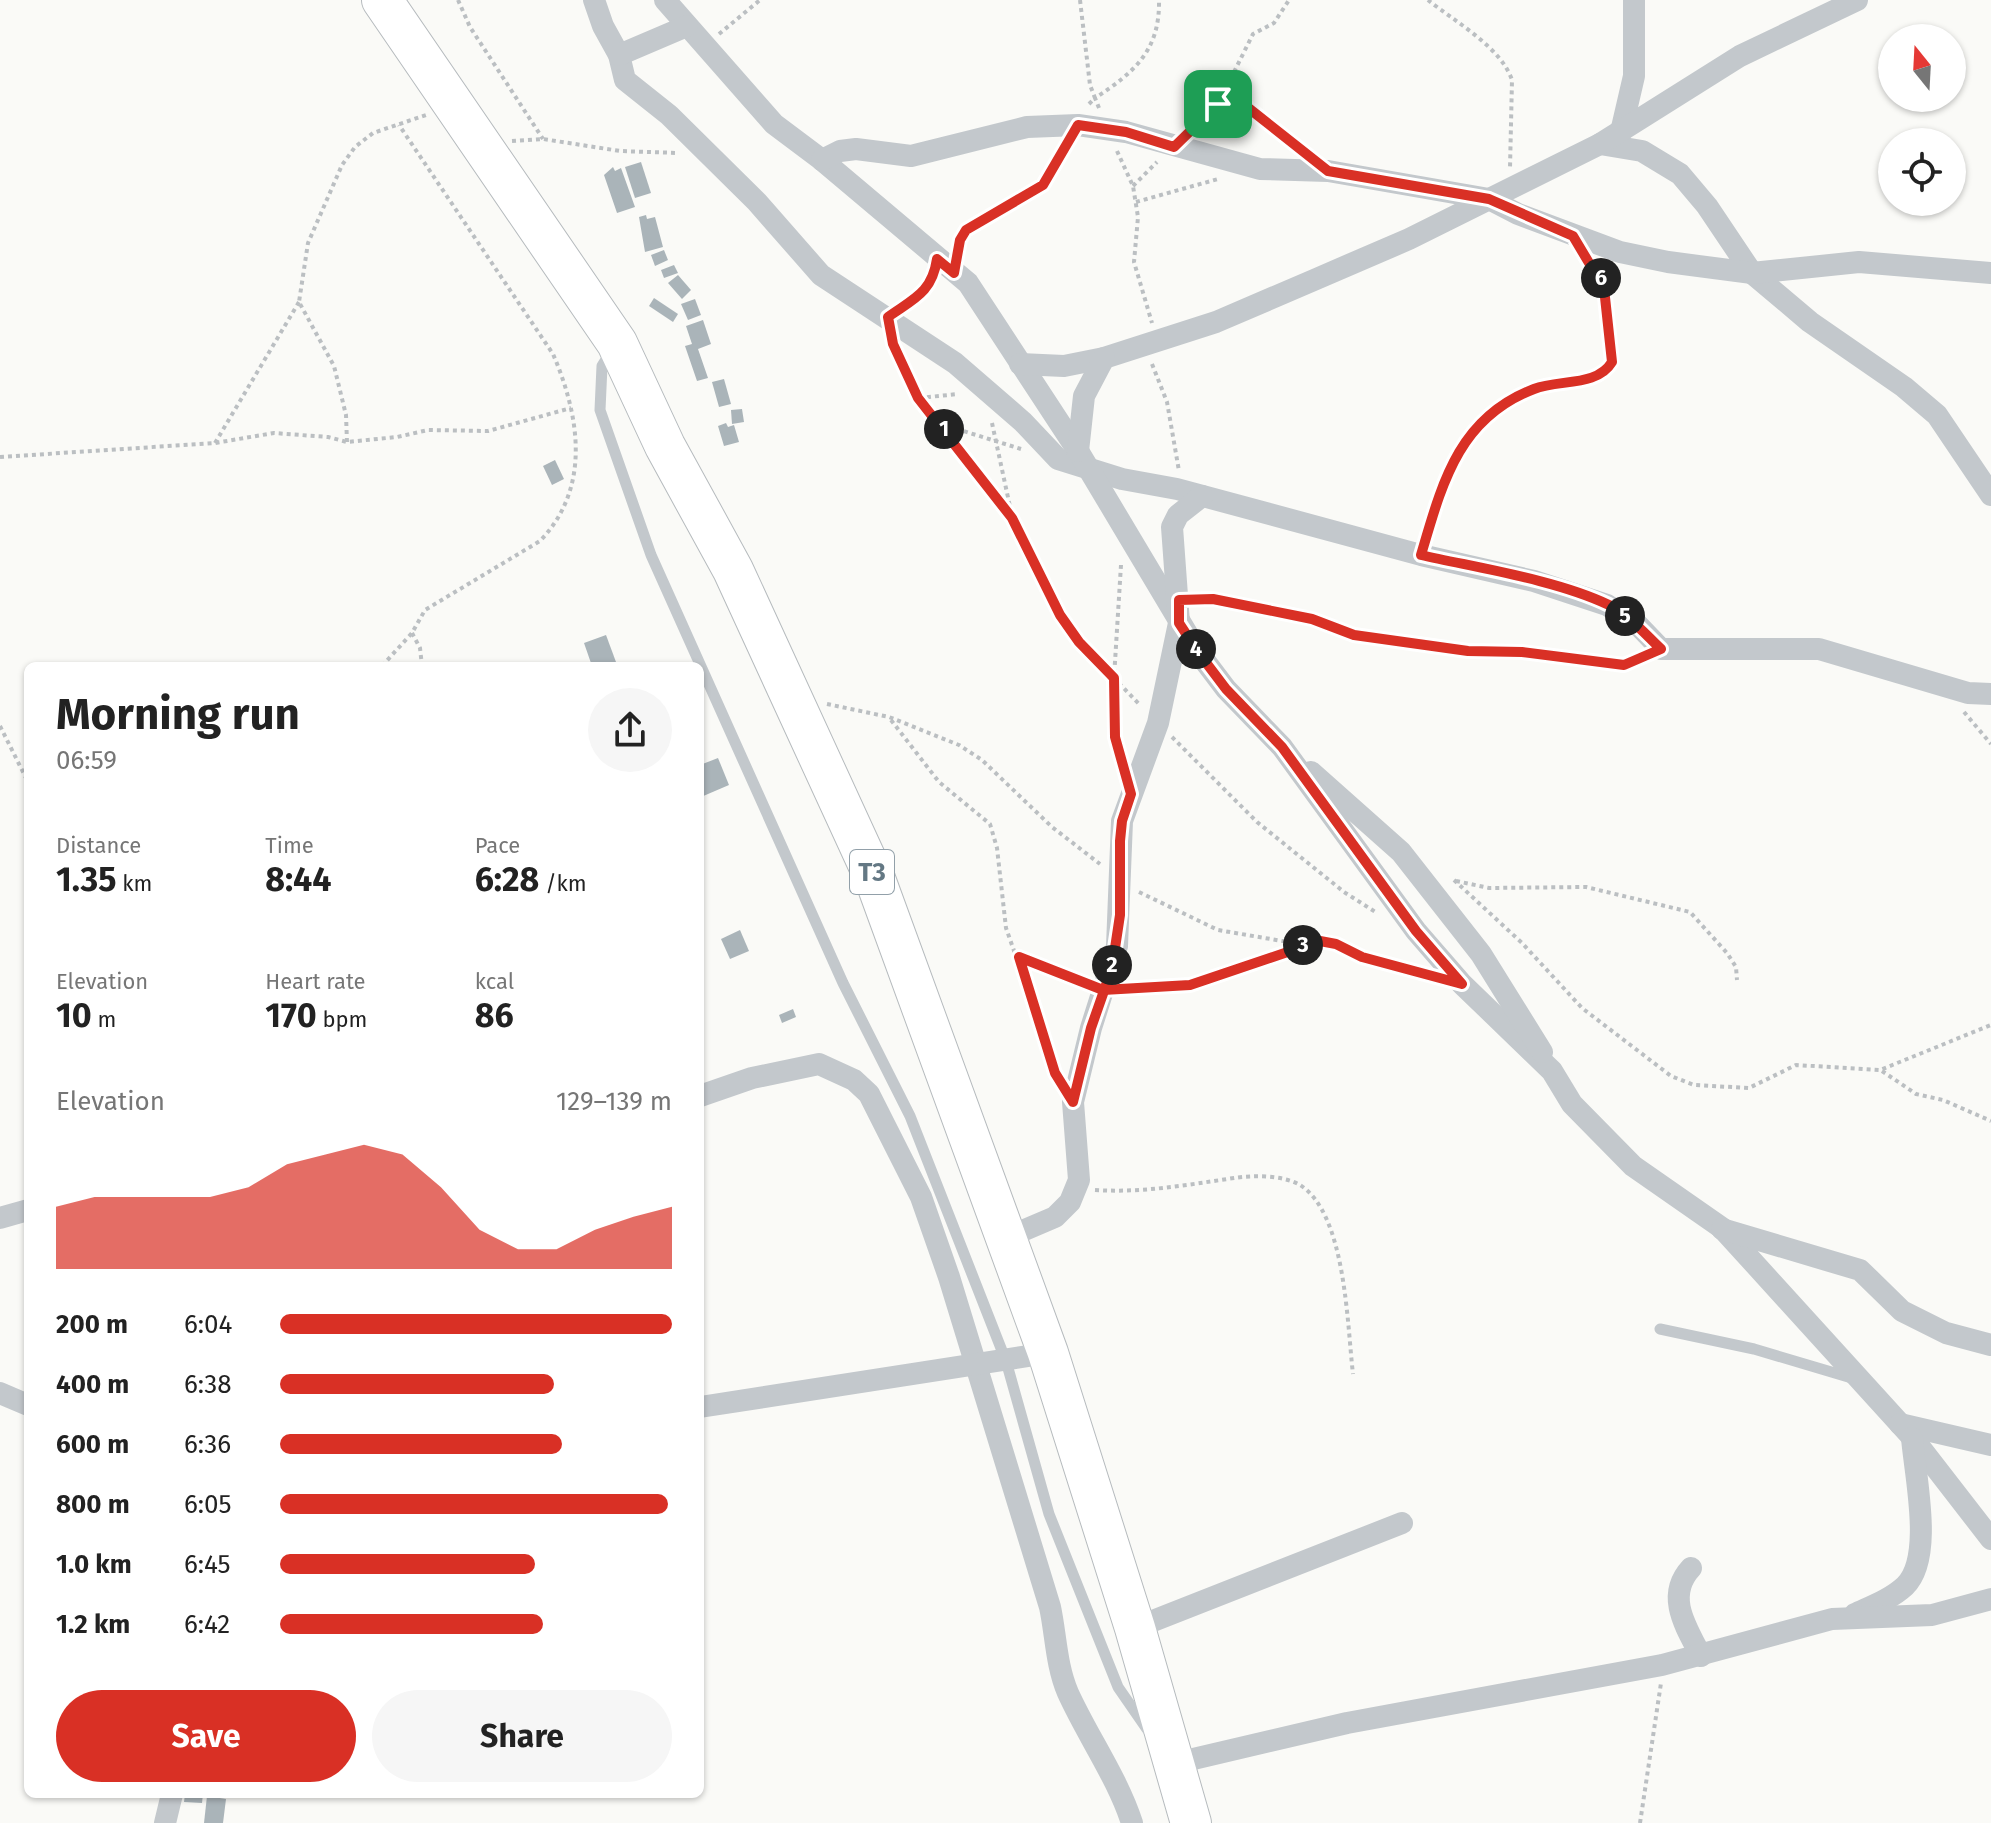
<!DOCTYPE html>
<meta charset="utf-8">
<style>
body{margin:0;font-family:"Fira Sans",sans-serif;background:#f6f6f6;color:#222;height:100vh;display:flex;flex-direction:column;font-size:30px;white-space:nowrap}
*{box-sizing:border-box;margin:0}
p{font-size:26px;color:#767676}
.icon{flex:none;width:44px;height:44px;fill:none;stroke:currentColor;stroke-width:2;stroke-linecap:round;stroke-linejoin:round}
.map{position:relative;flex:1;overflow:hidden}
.details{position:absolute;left:24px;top:662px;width:680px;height:1136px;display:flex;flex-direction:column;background:#fff;border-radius:12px;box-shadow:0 2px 6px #0004}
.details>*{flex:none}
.needle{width:52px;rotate:342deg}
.buttons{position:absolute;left:1878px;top:24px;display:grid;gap:16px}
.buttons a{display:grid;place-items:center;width:88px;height:88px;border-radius:50%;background:#fff;box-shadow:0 2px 6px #0004;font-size:40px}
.pin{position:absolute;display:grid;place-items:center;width:68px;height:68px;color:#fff;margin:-34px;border-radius:16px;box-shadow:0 4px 12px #0006}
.km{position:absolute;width:40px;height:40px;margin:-20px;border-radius:50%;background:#222;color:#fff;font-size:22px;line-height:40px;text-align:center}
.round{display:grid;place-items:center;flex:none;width:84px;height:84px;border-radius:42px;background:#f6f6f6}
.overview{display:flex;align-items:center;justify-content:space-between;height:136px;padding:0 32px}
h1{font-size:44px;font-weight:700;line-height:60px}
.stats{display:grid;grid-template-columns:repeat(3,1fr);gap:12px;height:136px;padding:8px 32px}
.stats div{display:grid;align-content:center}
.stats b{font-size:34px;font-weight:700}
.stats small{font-size:22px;font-weight:400}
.stats p{font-size:22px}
.chart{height:224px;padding:16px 32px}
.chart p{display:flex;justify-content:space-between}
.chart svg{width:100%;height:144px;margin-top:8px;fill:#d93025;opacity:.7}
.cta{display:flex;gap:16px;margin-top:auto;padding:16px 32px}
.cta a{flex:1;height:92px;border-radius:48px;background:#d93025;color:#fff;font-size:32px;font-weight:700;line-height:92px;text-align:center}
.cta a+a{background:#f6f6f6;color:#222}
ul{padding:0 32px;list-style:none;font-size:26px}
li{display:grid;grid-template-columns:128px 96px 1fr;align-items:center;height:60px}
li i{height:20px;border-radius:10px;background:#d93025}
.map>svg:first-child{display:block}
.building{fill:#aab4b9}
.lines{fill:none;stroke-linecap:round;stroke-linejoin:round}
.highway-casing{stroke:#b6bbbe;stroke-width:42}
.path{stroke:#bbbfc2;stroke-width:4;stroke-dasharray:4 4;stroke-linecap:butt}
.lane{stroke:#c3c8cc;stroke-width:11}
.street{stroke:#c3c8cc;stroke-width:22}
.highway{stroke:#fff;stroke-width:40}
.route-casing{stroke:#fff;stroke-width:16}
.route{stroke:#d93025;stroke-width:10}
.labels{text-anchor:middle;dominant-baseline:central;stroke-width:8;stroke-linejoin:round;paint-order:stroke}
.shield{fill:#fff;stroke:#92a0a9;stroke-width:2}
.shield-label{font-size:26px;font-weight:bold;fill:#647884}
</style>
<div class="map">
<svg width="1991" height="1823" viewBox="0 0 1991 1823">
<rect width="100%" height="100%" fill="#fafaf7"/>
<!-- building -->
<g class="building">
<path d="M641,162l10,31 -16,5 -10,-31z"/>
<path d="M613,167l2,4 6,-3 14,39 -18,6 -13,-38z"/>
<path d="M646,215l1,4 8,-2 8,30 -18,5 -6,-35z"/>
<path d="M664,250l4,10 -13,6 -4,-11z"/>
<path d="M674,265l4,8 -14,5 -3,-8z"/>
<path d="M678,275l13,15 -9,9 -14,-16z"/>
<path d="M654,298l24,16 -5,8 -24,-16z"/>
<path d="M695,299l6,16 -13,5 -7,-16z"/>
<path d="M703,320l8,24 -13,5 10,29 -11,3 -12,-35 7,-2 -6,-18z"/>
<path d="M724,379l7,25 -12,3 -7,-25z"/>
<path d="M742,409l2,13 -12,2 -1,-14z"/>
<path d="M726,423l2,4 6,-2 5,17 -15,4 -6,-20z"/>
<path d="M555,460l9,19 -12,6 -9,-19z"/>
<path d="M606,635l10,27 -24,4 -8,-23z"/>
<path d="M718,758l11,27 -28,12 -1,-32z"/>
<path d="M740,930l9,21 -19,8 -9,-20z"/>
<path d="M793,1009l3,8 -14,6 -3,-8z"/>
<path d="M185,1794h18l-1,9 -18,-1z"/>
<path d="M207,1796l19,3 -3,24h-19z"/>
</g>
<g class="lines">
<!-- highway casing -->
<g class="highway-casing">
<path id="highway" d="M382,0l235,343 48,103 68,124 142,309 173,474 87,275 56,195"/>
</g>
<!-- path -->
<g class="path">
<path d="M458,0l12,27 73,112"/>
<path d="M1080,0l10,85 5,13 -8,8"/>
<path d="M1428,0c26,21 73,47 84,80l-2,88"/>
<path d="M719,34l41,-34"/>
<path d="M1225,93l72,56"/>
<path d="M1099,108l-4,-10c40,-26 65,-48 64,-98"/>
<path d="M1194,131l24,-27 35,-70 21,-11 15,-23"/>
<path d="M512,141l31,-2 77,12 58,2"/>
<path d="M1117,151l16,35 5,31 -4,45 18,61"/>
<path d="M1133,186l24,-24"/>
<path d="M1136,202l82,-23"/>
<path d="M959,247c6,-34 51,-36 75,-54 16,-12 22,-31 33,-47"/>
<path d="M904,307l21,-13 7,-13"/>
<path d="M896,350l22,48 94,120 48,97 19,27 35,36 -2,41 10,44"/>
<path d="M1152,364l15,38 12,69"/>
<path d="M919,398l39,-4"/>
<path d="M992,423l20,93"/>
<path d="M941,424l80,25"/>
<path d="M347,442l-1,-27 -12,-49 -35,-64 9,-59 34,-78 13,-18 18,-14 53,-18"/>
<path d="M215,443l84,-141"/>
<path d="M0,457l215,-14 59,-10 54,4 19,5 50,-5 31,-7 60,1 83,-23"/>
<path d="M1426,537c19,-65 39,-122 108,-148 22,-9 53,-4 72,-17 15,-27 4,-82 -13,-107"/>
<path d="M1121,565l-7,113 26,27"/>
<path d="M1197,600l115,19 42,16 114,16 54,1 102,13 17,-6"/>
<path d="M412,633l8,15 2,18"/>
<path d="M382,666l30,-33 13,-23 115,-69c51,-53 40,-124 13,-187l-154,-229"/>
<path d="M827,704l62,13 70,28 23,15 70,67 48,37"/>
<path d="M1964,712l27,32"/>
<path d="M891,720l48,62 51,42 7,24 9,80 53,151"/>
<path d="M0,726l28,56"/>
<path d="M1172,737l85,85 87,70 33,21"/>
<path d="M1454,880l68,63 60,65 89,68 23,9 55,3 47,-23 84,5 111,-45"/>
<path d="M1456,881l33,7 97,-1 104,25 37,41 9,14 1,13"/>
<path d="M1139,892l79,38 70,12 48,2 26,13 61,15"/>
<path d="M1019,957l64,25"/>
<path d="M1122,989l68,-4 116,-42"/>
<path d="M1882,1071l34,23 27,6 48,21"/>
<path d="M1095,1190c49,3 91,-5 139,-12 19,-3 49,-3 66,7 46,29 47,139 53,189"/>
<path d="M1640,1823l21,-140"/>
</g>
<!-- lane -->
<g class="lane">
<path d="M612,350l-10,16 -2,44 51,145 192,428 67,133 96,245 43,153 69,173 29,42"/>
<path d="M1660,1329l94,20 101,30"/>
</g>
<!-- street -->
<g class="street">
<path d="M594,0l9,26 16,29 6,25 44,35 88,87 64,73 134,88 68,59 35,37 64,20 55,10 244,66 113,26 73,24 31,20 23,24h158l149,44 23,1"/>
<path d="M665,0l109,124 48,36 146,123 110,168 120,201 28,37 56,58 134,184 46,53 90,87 20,33 61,62 89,62 190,209 79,102"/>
<path d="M619,55l68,-29"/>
<path d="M1621,132l13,-56v-76"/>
<path d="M1600,144l42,7 38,23 27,32 45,67 58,49 94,65 33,28 54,80"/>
<path d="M822,160l18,-9 16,-2 55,7 116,-29 51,-2 48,7 134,37 68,2 161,28 29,15 102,38 48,10 84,11 107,-11 132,11"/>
<path d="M1020,364l44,2 40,-8 112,-36 98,-42 95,-41 191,-95 140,-88 117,-56"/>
<path d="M1078,451l6,-55 20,-38"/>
<path d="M1311,772l90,80 80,102 61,98"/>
<path d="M700,1096l52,-18 67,-14 35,16 15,14 52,103 28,80 101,330c6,28 6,58 18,86 20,44 49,84 64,130"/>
<path d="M0,1218l28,-8"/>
<path d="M1722,1229l138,41 42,41 44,22 45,12"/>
<path d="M1008,1237l47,-20 15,-15 9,-22 -6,-78 18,-74 26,-82 5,-125 36,-98 21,-100 -7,-96 6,-12 24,-19"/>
<path d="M0,1393l28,12"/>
<path d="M700,1407l348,-54"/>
<path d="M1900,1424l91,21"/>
<path d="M1691,1568c-26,28 -5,59 10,88"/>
<path d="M1855,1614c17,-8 36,-15 50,-28 29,-28 10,-110 7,-148"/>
<path d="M1135,1628l267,-105"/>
<path d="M1172,1764l175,-41 315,-58 170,-46 100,-4 59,-16"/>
<path d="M165,1823l7,-29"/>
</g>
<!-- highway -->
<use href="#highway" class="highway"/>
</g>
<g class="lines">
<!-- route casing -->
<g class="route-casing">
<path id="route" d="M1218,104l-44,43 -48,-15 -48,-7 -35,60 -77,45 -6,10 -6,33 -17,-14c-5,34 -24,40 -49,58l5,27 25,54 94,120 48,97 19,27 35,36 1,59 16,57 -9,27 -2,20v74l-8,53 -21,60 -18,74 -18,-29 -36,-116 84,33 87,-5 130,-44 16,3 26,13 100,27 -46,-53 -134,-184 -56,-58 -28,-37 -19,-29v-23l34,-1 99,20 42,16 114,16 54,1 102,13 37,-16c-17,-16 -31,-33 -52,-44 -52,-25 -131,-37 -188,-50 21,-71 37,-137 113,-166 25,-10 63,-2 78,-27l-8,-74 -31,-52 -84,-37 -161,-28 -91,-72 -13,-7 -6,12"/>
</g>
<!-- route -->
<use href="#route" class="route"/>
</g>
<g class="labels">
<!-- shield labels -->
<rect class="shield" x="850" y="850" width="44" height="44" rx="6"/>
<g class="shield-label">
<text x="872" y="872">T3</text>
</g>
</g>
</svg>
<div class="buttons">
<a><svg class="needle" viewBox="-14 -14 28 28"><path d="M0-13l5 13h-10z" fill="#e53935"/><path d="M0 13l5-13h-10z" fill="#767676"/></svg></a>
<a><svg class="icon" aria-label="locate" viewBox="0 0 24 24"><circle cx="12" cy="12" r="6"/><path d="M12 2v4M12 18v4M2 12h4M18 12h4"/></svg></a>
</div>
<div class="pin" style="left:1218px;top:104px;background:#1e9e55"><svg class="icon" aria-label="arrive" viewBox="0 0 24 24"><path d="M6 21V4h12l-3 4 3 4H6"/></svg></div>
<b class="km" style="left:944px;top:429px">1</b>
<b class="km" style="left:1112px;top:965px">2</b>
<b class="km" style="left:1303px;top:945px">3</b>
<b class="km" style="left:1196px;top:649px">4</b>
<b class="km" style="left:1625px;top:616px">5</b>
<b class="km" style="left:1601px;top:278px">6</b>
<section class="details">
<div class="overview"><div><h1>Morning run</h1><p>06:59</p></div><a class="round"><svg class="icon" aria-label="share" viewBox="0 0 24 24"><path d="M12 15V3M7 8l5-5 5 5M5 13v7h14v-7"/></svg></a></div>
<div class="stats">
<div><p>Distance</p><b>1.35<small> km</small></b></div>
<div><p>Time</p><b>8:44</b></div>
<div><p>Pace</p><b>6:28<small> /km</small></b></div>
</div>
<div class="stats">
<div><p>Elevation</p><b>10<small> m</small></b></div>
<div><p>Heart rate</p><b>170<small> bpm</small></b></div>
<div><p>kcal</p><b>86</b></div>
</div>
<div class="chart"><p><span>Elevation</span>129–139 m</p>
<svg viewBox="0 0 160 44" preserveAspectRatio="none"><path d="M0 44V25L10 22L20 22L30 22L40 22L50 19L60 12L70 9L80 6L90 9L100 19L110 32L120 38L130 38L140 32L150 28L160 25V44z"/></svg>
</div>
<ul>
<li><b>200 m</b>6:04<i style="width:100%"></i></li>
<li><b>400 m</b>6:38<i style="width:70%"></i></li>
<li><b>600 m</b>6:36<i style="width:72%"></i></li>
<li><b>800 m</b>6:05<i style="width:99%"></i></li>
<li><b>1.0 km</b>6:45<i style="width:65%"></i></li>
<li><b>1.2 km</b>6:42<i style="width:67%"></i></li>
</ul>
<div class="cta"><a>Save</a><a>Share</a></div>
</section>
</div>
